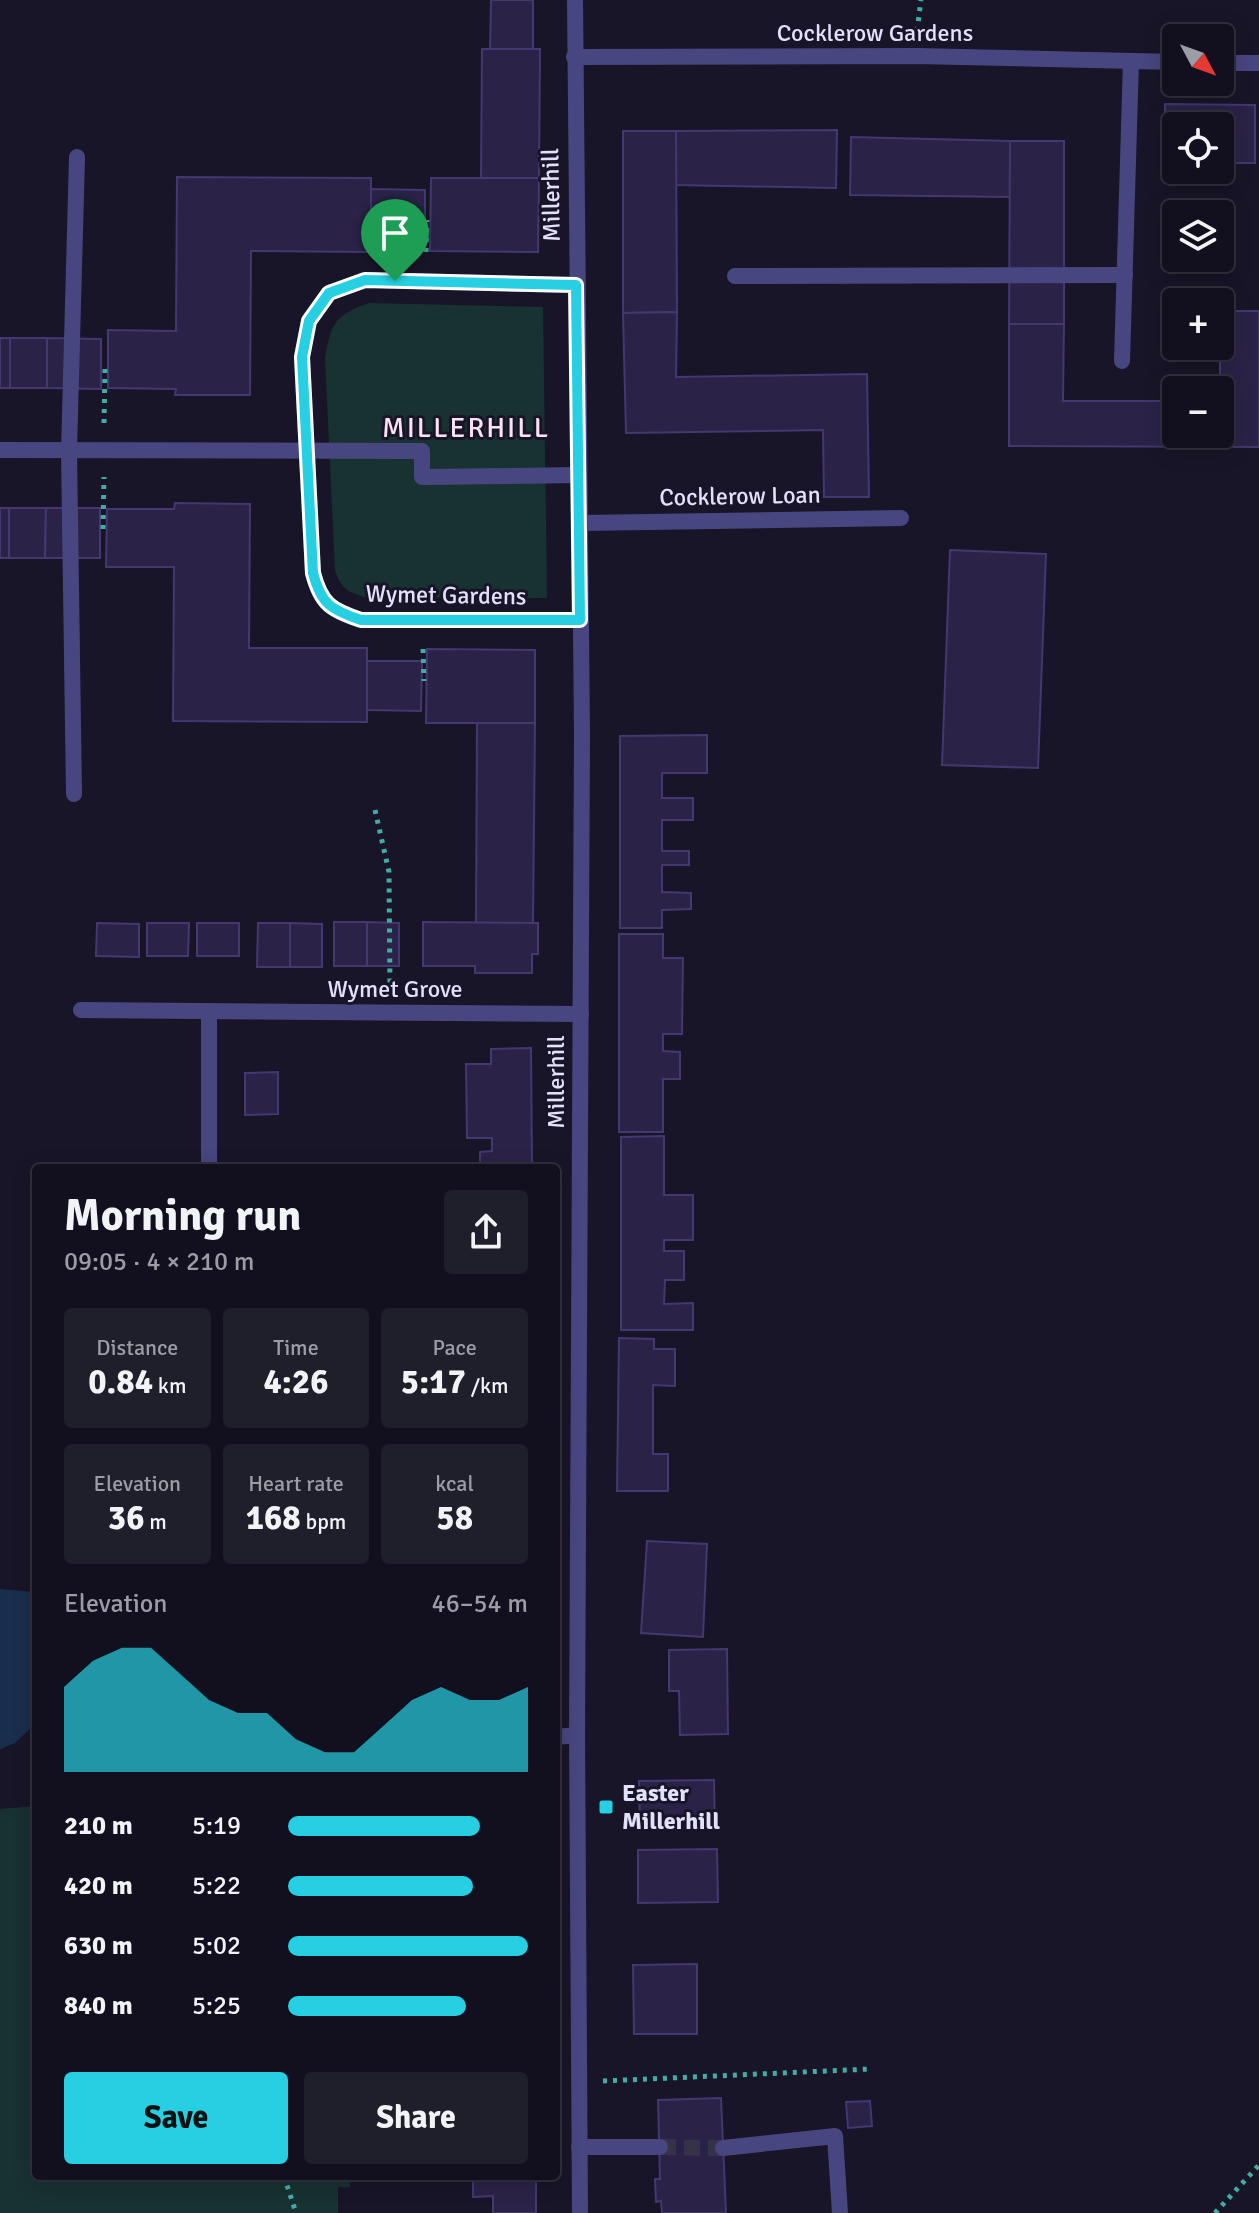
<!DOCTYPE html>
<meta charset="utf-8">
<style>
body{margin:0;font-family:Signika,sans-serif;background:#1f1e2b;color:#f1f3f6;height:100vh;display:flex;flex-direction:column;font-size:30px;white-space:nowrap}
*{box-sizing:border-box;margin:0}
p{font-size:26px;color:#9c9da4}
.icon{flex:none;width:44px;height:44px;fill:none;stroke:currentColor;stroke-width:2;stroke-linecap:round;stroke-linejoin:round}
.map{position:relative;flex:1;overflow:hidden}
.panel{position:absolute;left:32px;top:1164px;width:528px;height:1016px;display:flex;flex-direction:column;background:#12101e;border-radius:8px;box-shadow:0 4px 20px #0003,0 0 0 2px #31303c}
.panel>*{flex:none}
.needle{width:52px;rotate:131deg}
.buttons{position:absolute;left:1162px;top:24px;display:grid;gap:16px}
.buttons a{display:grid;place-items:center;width:72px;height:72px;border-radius:8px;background:#12101e;box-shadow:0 4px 20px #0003,0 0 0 2px #31303c;font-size:40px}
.pin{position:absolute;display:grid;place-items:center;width:68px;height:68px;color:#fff;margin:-82px -34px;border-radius:50% 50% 50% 0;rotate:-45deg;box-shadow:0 0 8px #0007}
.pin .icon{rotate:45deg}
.round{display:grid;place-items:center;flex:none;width:84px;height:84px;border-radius:8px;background:#1f1e2b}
.headline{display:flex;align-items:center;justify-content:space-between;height:136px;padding:0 32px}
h1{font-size:44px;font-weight:800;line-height:60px}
.stats{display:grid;grid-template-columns:repeat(3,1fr);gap:12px;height:136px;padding:8px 32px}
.stats div{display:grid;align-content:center;border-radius:8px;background:#1f1e2b;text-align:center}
.stats b{font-size:34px;font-weight:800}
.stats small{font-size:22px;font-weight:400}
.stats p{font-size:22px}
.chart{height:224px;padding:16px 32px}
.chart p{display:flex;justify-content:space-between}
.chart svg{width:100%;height:144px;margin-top:8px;fill:#26cfe1;opacity:.7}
.cta{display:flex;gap:16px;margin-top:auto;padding:16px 32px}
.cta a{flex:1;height:92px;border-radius:8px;background:#26cfe1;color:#111;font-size:32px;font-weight:800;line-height:92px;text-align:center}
.cta a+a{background:#1f1e2b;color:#f1f3f6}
ul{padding:0 32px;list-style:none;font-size:26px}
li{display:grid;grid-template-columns:128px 96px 1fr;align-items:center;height:60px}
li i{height:20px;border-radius:10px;background:#26cfe1}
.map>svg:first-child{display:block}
.green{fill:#183231}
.water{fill:#192e4d}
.building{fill:#2a2347;stroke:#433870;stroke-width:2}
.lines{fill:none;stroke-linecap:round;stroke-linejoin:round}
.street-tunnel{stroke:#363348;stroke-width:16;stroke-dasharray:16 8;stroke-linecap:butt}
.path{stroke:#42ada6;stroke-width:5;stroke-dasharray:4 6;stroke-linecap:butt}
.lane{stroke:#484681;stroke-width:16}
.street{stroke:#484681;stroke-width:16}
.route-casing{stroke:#fff;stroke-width:16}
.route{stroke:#26cfe1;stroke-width:10}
.poi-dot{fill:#26cfe1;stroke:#181528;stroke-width:3}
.labels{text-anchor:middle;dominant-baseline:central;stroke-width:6;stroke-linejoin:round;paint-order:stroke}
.street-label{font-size:24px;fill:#e3e0fb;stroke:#181528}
.poi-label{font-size:24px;font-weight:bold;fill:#e3e0fb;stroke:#181528;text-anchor:start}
.quarter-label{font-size:28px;letter-spacing:2px;fill:#fbe2f2;stroke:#181528}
</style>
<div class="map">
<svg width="1259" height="2213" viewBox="0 0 1259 2213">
<rect width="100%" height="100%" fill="#181528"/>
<!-- green -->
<g class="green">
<path d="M369,303l174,4 4,291 -183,-1c-17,-5 -24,-10 -29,-27l-10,-212c6,-35 10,-43 44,-55z"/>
<path d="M36,1806v370h314v11h-12v26h-338v-404z"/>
</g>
<!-- water -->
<path class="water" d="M0,1589l36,3v131l-21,20 -15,6z"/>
<!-- building -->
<g class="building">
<path d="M491,0h42v49h-43z"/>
<path d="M482,49h58l-1,129h-58z"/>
<path d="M1165,104l90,1v58h-35v-37h-44v37h-11z"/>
<path d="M837,130l-1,58 -160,-3v-54z"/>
<path d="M623,131h53l1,181 -54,1z"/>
<path d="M851,137l159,4v56l-160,-2z"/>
<path d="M1010,141h54v183h-55z"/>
<path d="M177,177l194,1v74l-120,-1 -1,144h-75l1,-6 -68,-1v-58l68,1z"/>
<path d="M431,178h108l-1,74 -108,-1z"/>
<path d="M371,189l54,1v49h-54z"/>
<path d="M1220,311h39v136l-250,-1v-122h55l-1,77h113v33h44z"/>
<path d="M677,312l-1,65 191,-3 2,123h-45l-1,-67 -197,3 -3,-120z"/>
<rect x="0" y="338" width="10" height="50"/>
<rect x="10" y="338" width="37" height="50"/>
<path d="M47,338l54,1v50l-54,-1z"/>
<path d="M175,503l75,1 -1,144h118v74l-194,-1 1,-154h-68l1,-58h67z"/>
<rect x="0" y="508" width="9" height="50"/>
<path d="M9,508h37l-1,50h-36z"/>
<path d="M46,508h54v50h-55z"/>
<path d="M950,550l96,4 -8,214 -96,-3z"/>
<path d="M427,649l108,1v73h-109z"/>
<path d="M367,661h55l-1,50 -54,-1z"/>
<path d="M477,723h58l-2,200h-57z"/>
<path d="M707,735v38h-45v25h31v22h-31v31h27v14h-27v27l29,1v16l-29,1v18h-42v-192z"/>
<rect x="334" y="922" width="33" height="44"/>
<path d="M367,922l32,1v43h-32z"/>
<path d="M423,922l115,1v31h-6v19h-57v-7h-52z"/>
<path d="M97,923l42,1v33l-43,-1z"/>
<path d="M147,923h42l-1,33h-41z"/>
<rect x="197" y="923" width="42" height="33"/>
<path d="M258,923h32v44h-33z"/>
<path d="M290,923l32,1v43h-32z"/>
<path d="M619,934h44v24h20l-1,76h-19v17l17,1v27h-17v53h-44z"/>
<path d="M531,1048l1,120h-52v-16l12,-1v-13h-25l-1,-74h25v-15z"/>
<path d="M278,1072v42l-33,1v-42z"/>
<path d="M664,1136v59h29v45h-29v11h20v29h-19l-1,24 29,-1v27h-72v-193z"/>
<path d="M619,1338l35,1v10h21v37l-22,-1v69h15v37h-51z"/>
<path d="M647,1541l60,3 -4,93 -62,-4z"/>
<path d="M727,1649l1,85 -48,1 -1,-44h-10v-41z"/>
<path d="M714,1780l1,48 -75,1 -1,-48z"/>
<path d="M717,1849l1,53 -80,1v-53z"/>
<path d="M697,1964v70h-63l-1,-69z"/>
<path d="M721,2098l5,115h-64l-1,-12 -5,1 -1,-23h5l-2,-79z"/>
<path d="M870,2101l2,25 -24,2 -2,-26z"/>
<path d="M473,2176h63v37h-43v-17l-20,1z"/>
</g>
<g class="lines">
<!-- street-tunnel -->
<path class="street-tunnel" d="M660,2147l63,1"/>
<!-- path -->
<g class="path">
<path d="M917,31l4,-31"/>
<path d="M426,252l1,-32"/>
<path d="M104,423l1,-55"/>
<path d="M103,529l1,-52"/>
<path d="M423,649l1,32"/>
<path d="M375,810l14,62 1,116"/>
<path d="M603,2081l268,-12"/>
<path d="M284,2176l12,37"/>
<path d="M1215,2213l44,-48"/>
</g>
<!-- lane -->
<g class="lane">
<path d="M735,276l390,-1"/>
<path d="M74,794l-5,-343 8,-294"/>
<path d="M556,1737l21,-2"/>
</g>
<!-- street -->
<g class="street">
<path d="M575,0l7,734 -5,1001 3,478"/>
<path d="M574,57l343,-1 259,6"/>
<path d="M1220,63h39"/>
<path d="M576,285l-211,-5 -36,13 -20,28 -7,36 11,216c8,31 18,37 48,47h219"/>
<path d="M1122,361l9,-300"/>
<path d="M0,450l422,1v26l157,-2"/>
<path d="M580,523l321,-5"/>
<path d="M81,1010l500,4"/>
<path d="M209,1168v-156"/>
<path d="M579,2147h81"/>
<path d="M723,2148l112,-12 5,77"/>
</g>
</g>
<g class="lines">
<!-- route casing -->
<g class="route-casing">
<path id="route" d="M365,280l211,5 4,335h-219c-30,-10 -40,-16 -48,-47l-11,-216 7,-36 20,-28z"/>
</g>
<!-- route -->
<use href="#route" class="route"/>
</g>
<!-- markers -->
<rect class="poi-dot" x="598" y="1799" width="16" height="16" rx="4"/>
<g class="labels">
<!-- street labels -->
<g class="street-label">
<text x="875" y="33">Cocklerow Gardens</text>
<text transform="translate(551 195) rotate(-91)">Millerhill</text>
<text transform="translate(740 496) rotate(-1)">Cocklerow Loan</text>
<text transform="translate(446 595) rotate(1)">Wymet Gardens</text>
<text x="395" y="989">Wymet Grove</text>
<text transform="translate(556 1082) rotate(-90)">Millerhill</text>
</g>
<!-- poi labels -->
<g class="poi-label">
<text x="622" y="1793">Easter<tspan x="622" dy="28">Millerhill</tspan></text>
</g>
<!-- quarter labels -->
<g class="quarter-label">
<text x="466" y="428">MILLERHILL</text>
</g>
</g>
</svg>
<div class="buttons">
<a><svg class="needle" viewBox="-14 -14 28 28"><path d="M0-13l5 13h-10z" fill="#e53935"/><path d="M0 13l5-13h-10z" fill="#9c9da4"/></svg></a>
<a><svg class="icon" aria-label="locate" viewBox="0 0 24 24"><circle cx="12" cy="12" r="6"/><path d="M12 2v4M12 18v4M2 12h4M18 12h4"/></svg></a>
<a><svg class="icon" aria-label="layers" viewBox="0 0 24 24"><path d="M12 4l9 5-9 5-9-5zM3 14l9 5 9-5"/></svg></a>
<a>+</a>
<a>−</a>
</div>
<div class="pin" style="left:395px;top:281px;background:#1e9e55"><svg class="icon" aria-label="arrive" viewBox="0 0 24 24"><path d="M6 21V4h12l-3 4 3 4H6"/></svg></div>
<section class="panel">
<div class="headline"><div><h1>Morning run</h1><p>09:05 · 4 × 210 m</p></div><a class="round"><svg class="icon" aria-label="share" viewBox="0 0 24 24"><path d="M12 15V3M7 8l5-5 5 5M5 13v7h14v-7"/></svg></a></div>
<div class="stats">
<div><p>Distance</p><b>0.84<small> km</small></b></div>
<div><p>Time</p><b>4:26</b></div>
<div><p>Pace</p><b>5:17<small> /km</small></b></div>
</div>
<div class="stats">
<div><p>Elevation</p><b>36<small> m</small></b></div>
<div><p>Heart rate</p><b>168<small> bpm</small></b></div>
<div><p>kcal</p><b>58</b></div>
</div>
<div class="chart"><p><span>Elevation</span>46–54 m</p>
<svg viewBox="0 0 160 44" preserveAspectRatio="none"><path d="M0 44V18L10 10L20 6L30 6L40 14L50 22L60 26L70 26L80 34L90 38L100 38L110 30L120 22L130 18L140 22L150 22L160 18V44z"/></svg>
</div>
<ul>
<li><b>210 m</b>5:19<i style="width:80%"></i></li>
<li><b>420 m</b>5:22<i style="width:77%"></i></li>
<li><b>630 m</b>5:02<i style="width:100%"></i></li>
<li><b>840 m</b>5:25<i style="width:74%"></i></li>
</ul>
<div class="cta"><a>Save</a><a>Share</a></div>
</section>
</div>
